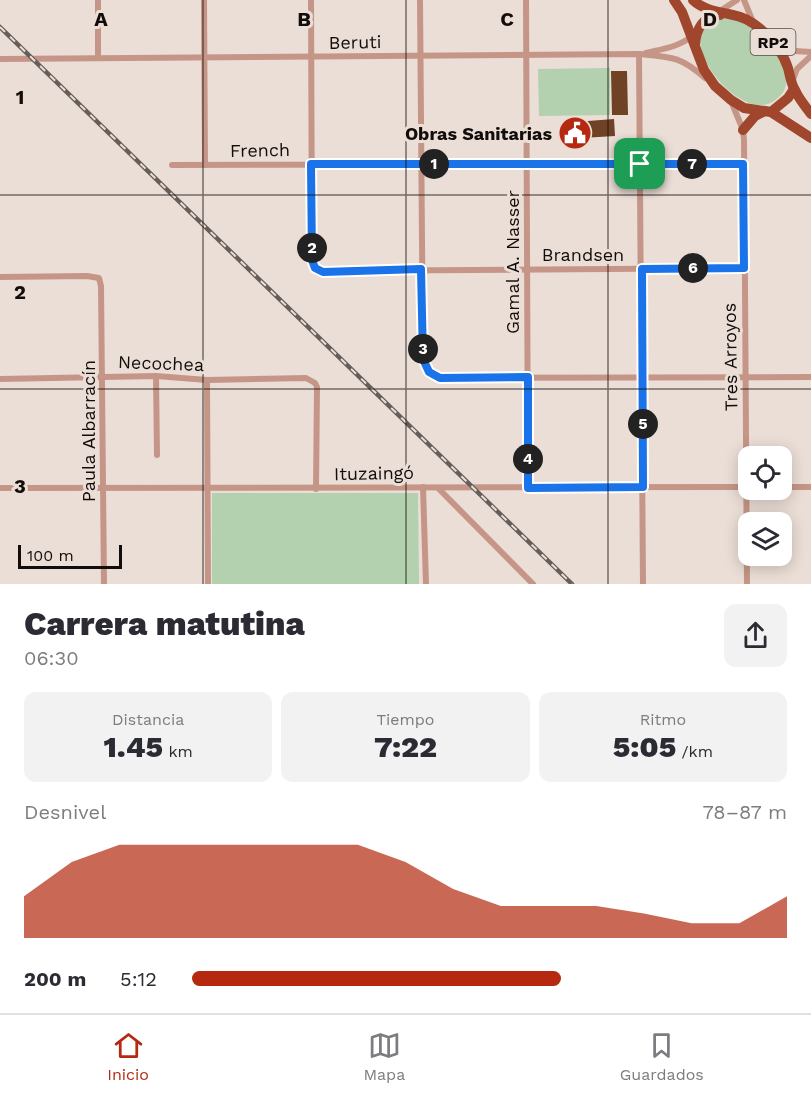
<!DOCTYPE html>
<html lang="es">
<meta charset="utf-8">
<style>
body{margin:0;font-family:"Work Sans",sans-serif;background:#f2f2f3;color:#2b2b33;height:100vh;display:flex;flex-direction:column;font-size:22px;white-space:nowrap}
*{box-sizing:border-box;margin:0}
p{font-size:20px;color:#7c7c81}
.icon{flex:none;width:33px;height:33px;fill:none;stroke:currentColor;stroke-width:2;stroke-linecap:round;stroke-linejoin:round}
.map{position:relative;height:584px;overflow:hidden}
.sheet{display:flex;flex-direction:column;background:#fff;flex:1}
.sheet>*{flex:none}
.controls{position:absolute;left:738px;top:446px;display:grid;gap:12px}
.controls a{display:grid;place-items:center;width:54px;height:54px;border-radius:12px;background:#fff;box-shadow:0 3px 15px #0003;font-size:30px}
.scale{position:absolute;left:18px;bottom:15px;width:104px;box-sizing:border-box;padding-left:6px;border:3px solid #120d0b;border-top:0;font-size:16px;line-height:21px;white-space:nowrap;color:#120d0b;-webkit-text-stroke:4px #ebded6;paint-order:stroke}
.pin{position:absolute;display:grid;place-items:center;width:51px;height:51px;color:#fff;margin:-26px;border-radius:12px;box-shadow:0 3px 9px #0006}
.km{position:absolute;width:30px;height:30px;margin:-15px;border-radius:50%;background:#222;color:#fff;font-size:16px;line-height:30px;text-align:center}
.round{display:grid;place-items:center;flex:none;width:63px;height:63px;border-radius:12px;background:#f2f2f3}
.headline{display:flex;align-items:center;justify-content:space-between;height:102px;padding:0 24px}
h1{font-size:33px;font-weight:800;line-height:45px}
.figures{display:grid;grid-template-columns:repeat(3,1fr);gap:9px;height:102px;padding:6px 24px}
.figures div{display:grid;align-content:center;border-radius:12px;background:#f2f2f3;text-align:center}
.figures b{font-size:30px;font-weight:800}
.figures small{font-size:16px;font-weight:400}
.figures p{font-size:16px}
.chart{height:168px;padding:12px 24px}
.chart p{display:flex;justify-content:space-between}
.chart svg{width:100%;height:108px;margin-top:6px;fill:#b52910;opacity:.7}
ul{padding:0 24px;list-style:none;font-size:20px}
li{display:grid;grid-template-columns:96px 72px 1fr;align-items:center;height:45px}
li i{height:15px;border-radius:8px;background:#b52910}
.tab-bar{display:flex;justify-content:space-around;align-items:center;height:84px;border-top:2px solid #e1e1e2;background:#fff;font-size:16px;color:#7c7c81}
.tab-bar a{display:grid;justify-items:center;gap:3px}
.tab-bar .on{color:#b52910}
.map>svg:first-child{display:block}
.green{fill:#b3d1ae}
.building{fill:#6f4125}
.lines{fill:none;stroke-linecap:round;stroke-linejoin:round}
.minor{stroke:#c59688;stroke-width:6}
.trunk{stroke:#a0462c;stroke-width:10}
.rail-casing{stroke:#665e5a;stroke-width:4.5}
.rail{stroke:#ebded6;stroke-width:2;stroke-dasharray:7;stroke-linecap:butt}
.route-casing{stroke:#fff;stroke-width:12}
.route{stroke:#1a73e8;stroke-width:8}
.grid{fill:none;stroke:#120d0b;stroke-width:1.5;stroke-opacity:0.55}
.labels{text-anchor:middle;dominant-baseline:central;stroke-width:6;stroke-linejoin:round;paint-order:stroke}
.shield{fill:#ebded6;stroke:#534c48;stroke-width:1.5}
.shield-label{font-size:16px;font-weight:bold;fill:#120d0b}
.street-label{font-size:18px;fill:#120d0b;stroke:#ebded6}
.poi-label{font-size:18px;font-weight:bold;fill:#120d0b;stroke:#ebded6;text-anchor:end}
.grid-label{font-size:20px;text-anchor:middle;font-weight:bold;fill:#120d0b;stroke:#ebded6;stroke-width:6;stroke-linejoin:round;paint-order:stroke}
</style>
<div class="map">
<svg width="811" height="584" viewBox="0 0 811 584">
<rect width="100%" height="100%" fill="#ebded6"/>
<!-- green -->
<g class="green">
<path d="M722,17c7,2 16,3 22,7 19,9 56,49 37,71 -5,5 -11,10 -20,10 -33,2 -93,-74 -39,-88z"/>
<path d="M610,68v47l-71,1 -1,-47z"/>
<path d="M212,493h206l1,91h-207z"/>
</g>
<!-- building -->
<g class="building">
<path d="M611,71h16l1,44h-16z"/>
<path d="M614,119l1,17 -50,3 -1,-11 12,-1 -1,-5z"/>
</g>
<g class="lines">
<!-- minor -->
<g class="minor">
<path d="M98,0v58"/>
<path d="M204,0l1,165"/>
<path d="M311,0l1,260 3,8 8,3 421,-3"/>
<path d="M420,0l3,359 6,13 11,6 371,-1"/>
<path d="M526,0l2,488"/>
<path d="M744,0l9,22"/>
<path d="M720,11l17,-11"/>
<path d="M780,50l31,2"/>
<path d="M646,53c16,-4 33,-6 46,-17"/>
<path d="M639,54l4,530"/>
<path d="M0,59l639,-5c32,3 41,2 66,24"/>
<path d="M792,82l5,-13 14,-13"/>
<path d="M731,101l12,29 1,10 3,444"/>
<path d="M172,165l571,-1"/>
<path d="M0,277l87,-1 12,2 2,8 3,298"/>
<path d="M156,376l1,79"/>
<path d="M0,379l156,-3 51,4 99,-2 9,5 2,4 -1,102"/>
<path d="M207,380l1,204"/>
<path d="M423,487l3,97"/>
<path d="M782,487h29"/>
<path d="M0,488l748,-1"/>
<path d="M438,488l95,96"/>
</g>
<!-- trunk -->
<g class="trunk">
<path d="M674,0l8,12 22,58 11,16 16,14 13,8 27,4 40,26"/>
<path d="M693,0c17,16 42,10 61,24 15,11 28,26 34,44 2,7 3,16 7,22 4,9 10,16 16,24"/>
<path d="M695,45c1,-16 8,-29 25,-30"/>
<path d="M771,112l17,-14 6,-9"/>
<path d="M743,130l12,-14 10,-5"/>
</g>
<!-- rail casing -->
<g class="rail-casing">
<path id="rail" d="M0,27l572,557"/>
</g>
<!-- rail -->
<use href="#rail" class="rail"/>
</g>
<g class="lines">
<!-- route casing -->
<g class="route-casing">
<path id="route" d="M311,164h432l1,104 -102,1 1,218 -115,1v-111l-88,1 -11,-6 -6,-13 -2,-90 -98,3 -8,-4 -3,-8z"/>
</g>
<!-- route -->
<use href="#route" class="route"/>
</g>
<!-- grid -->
<path class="grid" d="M203,0v584M406,0v584M608,0v584M0,195h811M0,389h811"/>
<!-- icons -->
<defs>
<g id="civic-disc" transform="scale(1.725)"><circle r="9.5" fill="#b52910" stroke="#ebded6"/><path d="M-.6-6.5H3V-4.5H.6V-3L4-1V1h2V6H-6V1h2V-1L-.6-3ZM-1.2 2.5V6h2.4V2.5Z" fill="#fff"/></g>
</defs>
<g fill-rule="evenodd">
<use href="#civic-disc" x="575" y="133"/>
</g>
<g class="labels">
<!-- shield labels -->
<rect class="shield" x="750.5" y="29" width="45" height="26" rx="4.5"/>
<g class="shield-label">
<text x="773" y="42">RP2</text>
</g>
<!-- street labels -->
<g class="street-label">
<text transform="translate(355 42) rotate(-1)">Beruti</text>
<text transform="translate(260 150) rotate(-1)">French</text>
<text x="583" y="254">Brandsen</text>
<text transform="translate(512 262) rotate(-90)">Gamal A. Nasser</text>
<text transform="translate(730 357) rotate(-91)">Tres Arroyos</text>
<text transform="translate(161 363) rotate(2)">Necochea</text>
<text transform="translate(88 431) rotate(-90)">Paula Albarracín</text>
<text transform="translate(374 473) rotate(-1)">Ituzaingó</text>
</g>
<!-- poi labels -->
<g class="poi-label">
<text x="552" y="133">Obras Sanitarias</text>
</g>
</g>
<g class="grid-label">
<text x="101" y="26">A</text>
<text x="304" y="26">B</text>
<text x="507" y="26">C</text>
<text x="710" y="26">D</text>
<text x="20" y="104">1</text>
<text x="20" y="299">2</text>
<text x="20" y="493">3</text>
</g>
</svg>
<div class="controls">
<a><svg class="icon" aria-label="locate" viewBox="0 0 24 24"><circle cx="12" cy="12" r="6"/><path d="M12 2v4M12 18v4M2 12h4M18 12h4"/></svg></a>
<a><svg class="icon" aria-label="layers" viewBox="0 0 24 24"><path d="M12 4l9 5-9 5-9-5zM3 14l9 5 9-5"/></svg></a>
</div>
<div class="scale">100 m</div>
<div class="pin" style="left:640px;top:164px;background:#1e9e55"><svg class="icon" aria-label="arrive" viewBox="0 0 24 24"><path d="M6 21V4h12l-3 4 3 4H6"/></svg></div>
<b class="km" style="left:434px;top:164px">1</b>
<b class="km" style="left:312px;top:248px">2</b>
<b class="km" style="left:423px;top:349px">3</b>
<b class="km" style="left:528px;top:459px">4</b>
<b class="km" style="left:643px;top:424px">5</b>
<b class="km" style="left:693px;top:268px">6</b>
<b class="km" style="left:692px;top:164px">7</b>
</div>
<section class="sheet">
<div class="headline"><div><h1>Carrera matutina</h1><p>06:30</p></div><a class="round"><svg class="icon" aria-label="share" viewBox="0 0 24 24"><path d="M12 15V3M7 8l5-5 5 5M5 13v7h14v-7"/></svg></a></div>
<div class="figures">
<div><p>Distancia</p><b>1.45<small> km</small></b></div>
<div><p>Tiempo</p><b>7:22</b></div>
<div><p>Ritmo</p><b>5:05<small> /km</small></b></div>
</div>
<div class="chart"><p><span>Desnivel</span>78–87 m</p>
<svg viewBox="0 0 160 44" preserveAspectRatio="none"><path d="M0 44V27L10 13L20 6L30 6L40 6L50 6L60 6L70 6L80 13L90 24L100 31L110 31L120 31L130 34L140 38L150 38L160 27V44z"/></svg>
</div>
<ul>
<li><b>200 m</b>5:12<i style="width:62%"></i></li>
</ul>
</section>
<nav class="tab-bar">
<a class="on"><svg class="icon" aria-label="home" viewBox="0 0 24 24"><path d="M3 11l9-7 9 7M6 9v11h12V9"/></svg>Inicio</a>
<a><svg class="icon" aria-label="map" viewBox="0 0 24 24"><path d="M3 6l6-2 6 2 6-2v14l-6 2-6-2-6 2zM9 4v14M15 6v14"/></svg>Mapa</a>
<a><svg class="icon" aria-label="saved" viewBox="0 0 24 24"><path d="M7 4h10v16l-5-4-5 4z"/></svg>Guardados</a>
</nav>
